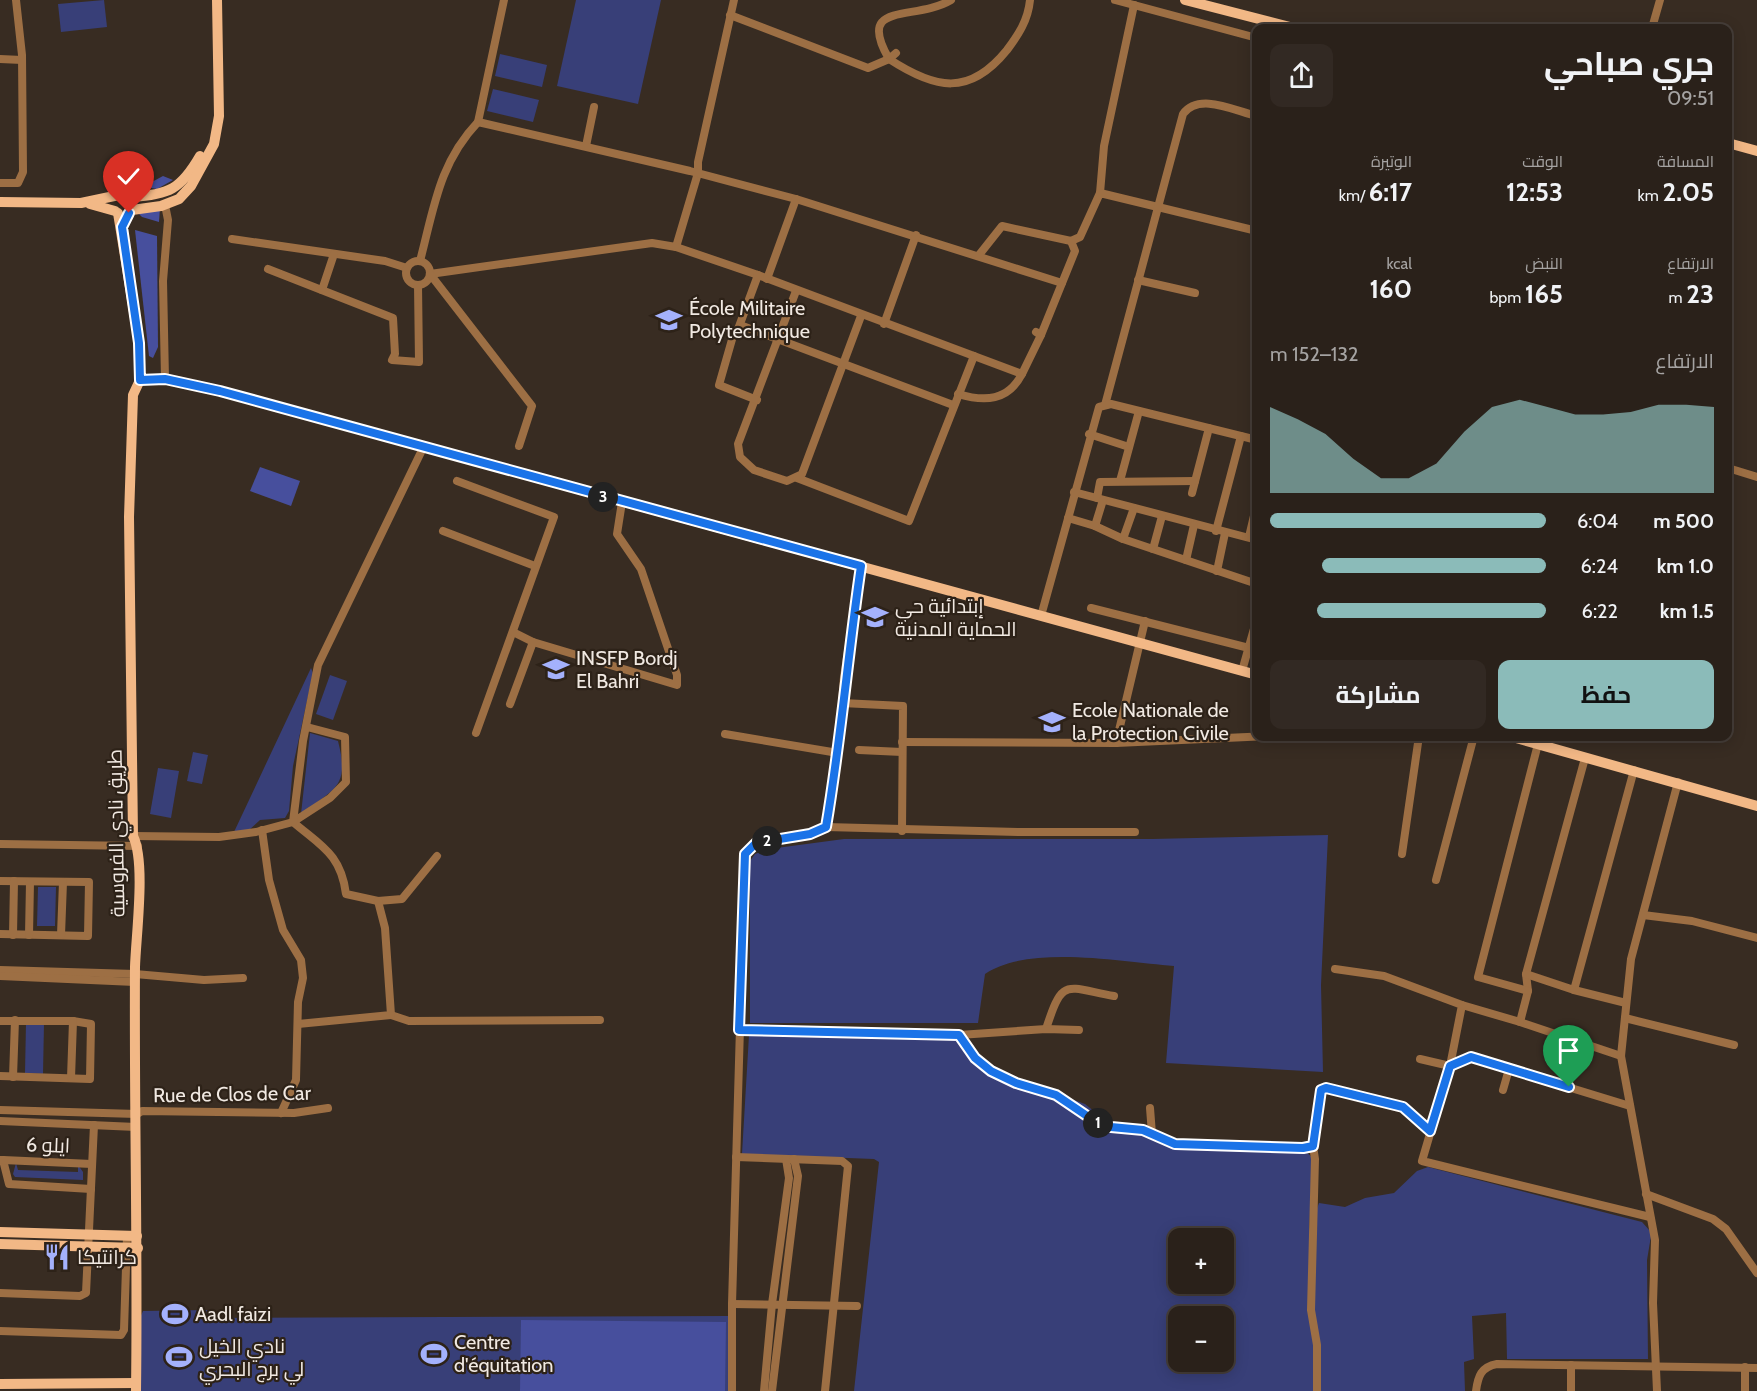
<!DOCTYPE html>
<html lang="ar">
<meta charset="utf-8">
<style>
body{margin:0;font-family:Cabin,Cairo,sans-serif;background:#322923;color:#f1f3f6;direction:rtl;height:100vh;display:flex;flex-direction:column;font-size:22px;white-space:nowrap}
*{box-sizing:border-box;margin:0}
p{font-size:20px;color:#a5a3a2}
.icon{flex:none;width:33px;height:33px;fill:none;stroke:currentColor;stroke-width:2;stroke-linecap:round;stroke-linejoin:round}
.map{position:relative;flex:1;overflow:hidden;direction:ltr}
.sheet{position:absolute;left:1252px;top:24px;width:480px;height:717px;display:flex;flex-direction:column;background:#2a211a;border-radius:12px;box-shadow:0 3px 15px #0003,0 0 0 2px #463e39;direction:rtl}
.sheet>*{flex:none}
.tools{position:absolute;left:1168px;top:1228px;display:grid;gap:12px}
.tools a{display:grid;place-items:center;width:66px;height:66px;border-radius:12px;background:#2a211a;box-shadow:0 3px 15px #0003,0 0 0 2px #463e39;font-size:30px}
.pin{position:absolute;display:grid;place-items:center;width:51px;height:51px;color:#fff;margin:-62px -26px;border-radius:50% 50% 50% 0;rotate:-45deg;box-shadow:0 0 6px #0007}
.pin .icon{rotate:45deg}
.km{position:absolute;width:30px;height:30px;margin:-15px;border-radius:50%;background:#222;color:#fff;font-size:16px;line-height:30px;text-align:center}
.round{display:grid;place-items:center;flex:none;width:63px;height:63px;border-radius:12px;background:#322923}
.overview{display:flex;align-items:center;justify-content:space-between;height:102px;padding:0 18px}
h1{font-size:33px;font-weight:700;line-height:45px}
.figures{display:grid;grid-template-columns:repeat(3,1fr);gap:9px;height:102px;padding:6px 18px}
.figures div{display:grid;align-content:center}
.figures b{font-size:26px;font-weight:700}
.figures small{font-size:16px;font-weight:400}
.figures p{font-size:16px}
.chart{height:168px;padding:12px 18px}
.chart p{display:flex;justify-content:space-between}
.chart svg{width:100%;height:108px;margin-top:6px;fill:#8bbbb9;opacity:.7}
.primary-button{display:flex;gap:12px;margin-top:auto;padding:12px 18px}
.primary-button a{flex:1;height:69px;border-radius:12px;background:#8bbbb9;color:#111;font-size:24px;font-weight:700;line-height:69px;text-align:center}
.primary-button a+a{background:#322923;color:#f1f3f6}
ul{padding:0 18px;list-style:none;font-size:20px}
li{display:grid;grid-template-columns:96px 72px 1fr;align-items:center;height:45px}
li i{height:15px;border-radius:8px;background:#8bbbb9}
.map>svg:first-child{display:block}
.green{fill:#383f78;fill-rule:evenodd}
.forest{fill:#474f9d}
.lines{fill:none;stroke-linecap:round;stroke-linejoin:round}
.minor{stroke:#9d6f44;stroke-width:8}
.major{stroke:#f2b886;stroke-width:10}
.route-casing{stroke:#fff;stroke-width:12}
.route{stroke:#1a73e8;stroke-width:8}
.labels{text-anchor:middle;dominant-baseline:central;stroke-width:4.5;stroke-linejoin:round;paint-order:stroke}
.poi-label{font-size:20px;fill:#f1e9e2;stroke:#2d2218;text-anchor:start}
.street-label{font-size:20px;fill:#f1e9e2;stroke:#2d2218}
</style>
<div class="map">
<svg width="1757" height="1391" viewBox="0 0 1757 1391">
<rect width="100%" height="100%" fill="#382c22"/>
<!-- green -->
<g class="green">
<path d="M104,0l3,27 -46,5 -3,-28z"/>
<path d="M576,0h85l-23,104 -81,-18z"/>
<path d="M500,54l47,11 -5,22 -47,-11z"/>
<path d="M493,89l46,11 -6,22 -46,-11z"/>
<path d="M311,668l2,5 -20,93 -4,45 -4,7 -25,2 -11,10 -15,2z"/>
<path d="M330,675l17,6 -14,39 -17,-6z"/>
<path d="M310,733l28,8c12,46 -3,47 -37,73z"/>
<path d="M193,752l15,3 -6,29 -15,-3z"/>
<path d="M158,768l21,3 -8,47 -21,-4z"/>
<path d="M1328,835l-7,150 2,87 -157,-9 8,-97c-51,-4 -146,-22 -189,8l-7,49h-228v-162l5,-7 14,-5 75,-10h308z"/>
<path d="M38,887h18l-1,39h-18z"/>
<path d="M26,1023h18l-1,51 -18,-1z"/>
<path d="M749,1035l209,2 29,31 98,36 20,16 13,3 38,16 149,12 8,7 -4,73 10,-28 26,4 20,-9 29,-5 23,-22 11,-4 214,55 8,9 1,5 -4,24 1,99h-141l-1,-46 -34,3 2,43 -10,3 1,29h-611l25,-229 -5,-3 -132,-5zM1179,1239h45v45h-45zM1179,1317h45v45h-45z"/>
<path d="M16,1163l2,7 60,2v-7l5,7v8l-68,-3 -2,-3z"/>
<path d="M208,1310l1,8 522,-2 -3,75h-589l1,-73 3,-7z"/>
</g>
<!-- forest -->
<g class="forest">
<path d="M163,176l10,4 -16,9 -23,-4 16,-2z"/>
<path d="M160,208l-1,14 -17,-5 -4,-4z"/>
<path d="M135,230l22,6 1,111 -5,11 -4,-2z"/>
<path d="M260,467l40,14 -9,25 -41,-15z"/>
<path d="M521,1320l205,2 -1,69h-205z"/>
</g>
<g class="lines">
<!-- minor -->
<g class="minor">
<path d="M1115,0l142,38"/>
<path d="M730,15l138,53 21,-9c46,30 80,38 118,-9 12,-16 21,-30 23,-50"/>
<path d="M1652,28l8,-28"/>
<path d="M896,53l-7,6c-34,-59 25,-37 62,-59"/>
<path d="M0,59l22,1"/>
<path d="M478,122l26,-122"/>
<path d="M586,146l8,-39"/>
<path d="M0,183h18l5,-11 -1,-117 -6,-55"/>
<path d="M1100,193l4,-47 30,-141"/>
<path d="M232,239l153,22 22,7"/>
<path d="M676,247l22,-74v-11l36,-162"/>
<path d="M979,255l23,-29 69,15"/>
<path d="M420,261c14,-53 19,-98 58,-139l212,49 106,28 266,84"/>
<circle cx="418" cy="273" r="12"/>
<path d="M268,269l125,49 2,36 -3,6 27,2 -1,-77"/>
<path d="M430,274l222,-31 24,4 82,28 264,99 19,-39 -5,-3"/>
<path d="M430,274l102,132 -13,40"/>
<path d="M767,279l29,-80"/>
<path d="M1138,280l57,13"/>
<path d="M322,290l12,-36"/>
<path d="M796,291l-58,153 2,13 14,13 33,11 15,-7 59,-158"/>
<path d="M884,324l32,-89"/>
<path d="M740,325l213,80"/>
<path d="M1041,335l34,-84 -4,-10 9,-4 20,-44 157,38"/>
<path d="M165,379l-2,-98 5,-61 -3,-15"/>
<path d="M958,394c27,8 50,7 64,-20"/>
<path d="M757,400l-38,-15 14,-49 4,-4 21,-57"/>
<path d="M1105,405l78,-291c16,-22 52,-3 74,2"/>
<path d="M1089,434l40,13"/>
<path d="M1728,468l29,9"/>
<path d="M797,478l112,43 65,-165"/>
<path d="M457,481l97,36 -78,216"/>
<path d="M1120,481l19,-70"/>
<path d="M1074,492l183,48"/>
<path d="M1192,493l17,-65"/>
<path d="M1097,498l3,-16 95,-1"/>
<path d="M1103,500l-8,26 28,13 134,45"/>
<path d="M1068,518l27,8"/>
<path d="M443,531l92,35"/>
<path d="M1216,531l25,-95"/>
<path d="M1249,537l8,-34"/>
<path d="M1123,539l11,-31"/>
<path d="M1153,549l9,-33"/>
<path d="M1186,560l8,-35"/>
<path d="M1217,571l8,-38"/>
<path d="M1091,608l158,40"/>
<path d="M1041,616l58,-209 12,-3 146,36"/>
<path d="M513,632l20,10 144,43v-10l-36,-106 -24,-35 5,-32"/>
<path d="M1242,671l15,-53"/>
<path d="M842,703l61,3 -1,125"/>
<path d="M510,704l23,-62"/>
<path d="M307,727l38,10 1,45 -16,16 -37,24c28,24 48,32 53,72l32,7 24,-2 35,-43"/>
<path d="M725,734l113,19"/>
<path d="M902,742l214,1 153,-7"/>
<path d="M1116,743l29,-122"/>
<path d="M859,750l43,2"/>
<path d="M1585,758l-59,216 2,17 -8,31 101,34"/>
<path d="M826,827l192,5h117"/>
<path d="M262,830l7,50 14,50 18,30 2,18 -5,24 -2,78 -15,33"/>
<path d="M133,836l86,1 37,-5 37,-10 10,-81 15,-76 105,-217"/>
<path d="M0,844l138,2"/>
<path d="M1402,854l17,-118"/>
<path d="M1436,880l38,-144"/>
<path d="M0,881l89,1 -1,54 -88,-2"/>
<path d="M1643,915l49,6 65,17"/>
<path d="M13,935l1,-54"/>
<path d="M29,935l1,-53"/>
<path d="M61,935l2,-53"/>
<path d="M1335,969l49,7 78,29 -12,61 -28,95 228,56"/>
<path d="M0,970l135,4 69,6 39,-2"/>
<path d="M1526,974l48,16 60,-220"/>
<path d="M0,976l135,6"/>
<path d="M1574,990l52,13"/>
<path d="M1528,991l-50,-14 60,-233"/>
<path d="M1462,1005l58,17"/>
<path d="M391,1015l18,6 191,-1"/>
<path d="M1625,1018l109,27"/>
<path d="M0,1021h73l18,3 -1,55 -90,-3"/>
<path d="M298,1024l93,-9 -6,-87 -7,-27"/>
<path d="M1046,1029c17,-52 18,-42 68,-33"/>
<path d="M739,1030l220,5 87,-6 33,1"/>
<path d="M959,1035l16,23 16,13 25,12 40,12 40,27 15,5 32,3 32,14 128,4 10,-2 2,13 -4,151 6,35v46"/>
<path d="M1420,1059l30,7 21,-9 38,12"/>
<path d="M13,1077l2,-57"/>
<path d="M71,1078l2,-57"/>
<path d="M1503,1090l6,-21 121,37"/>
<path d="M1150,1108l2,26"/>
<path d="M0,1110l137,4 5,-3 152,2 34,-5"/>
<path d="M0,1121l136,6"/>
<path d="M1313,1146l8,-56 5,-2 77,18 27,26"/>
<path d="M736,1157l106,4 6,5 -23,225"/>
<path d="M0,1160h3l6,24 82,5"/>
<path d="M3,1160l89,4"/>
<path d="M1646,1194l67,25 13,10 31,44"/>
<path d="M0,1293l80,3 6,-3 8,-168"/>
<path d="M732,1304l125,2"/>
<path d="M0,1331l121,4 3,-5 3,-94"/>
<path d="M1571,1365v26"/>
<path d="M1745,1367v24"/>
<path d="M732,1391v-87l13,-450 11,-11 54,-9 16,-7 12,-74 6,-76 17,-111"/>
<path d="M764,1391l8,-87 17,-126 -3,-19"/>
<path d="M772,1391l26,-215 -4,-17"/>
<path d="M1476,1391c2,-15 5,-24 21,-27l260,4"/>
<path d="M1657,1391l-4,-88 2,-63 -34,-184 10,-97 47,-177"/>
</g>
<!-- major -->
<g class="major">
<path d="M1185,0l109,28"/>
<path d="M1728,143l29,8"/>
<path d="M131,197c38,-2 50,-8 69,-41"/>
<path d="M0,202l81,1 38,-8"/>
<path d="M90,204l25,7"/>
<path d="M132,210l29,-4 18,-7 12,-13 23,-42 5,-28 -2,-116"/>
<path d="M118,213l21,130 1,37"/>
<path d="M1509,736l248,70"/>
<path d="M0,1232l137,4"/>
<path d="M0,1244l138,4"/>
<path d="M0,1384l136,-1"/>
<path d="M136,1391c2,-141 -2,-283 -1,-424 1,-32 11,-105 -2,-131l-4,-319 4,-122 7,-15 25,-1 55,12 1037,284"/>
</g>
</g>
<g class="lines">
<!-- route casing -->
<g class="route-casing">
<path id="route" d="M129,213l-7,14 17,116 1,37 25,-1 55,12 641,175c-13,87 -20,174 -35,261l-16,7 -54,9 -11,11 -6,176 220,5 16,23 16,13 25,12 40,12 40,27 15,5 32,3 32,14 128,4 10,-2 8,-56 5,-2 77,19 27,24 20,-65 21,-9 98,30"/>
</g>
<!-- route -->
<use href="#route" class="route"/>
</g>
<!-- icons -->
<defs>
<g id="university-bare" transform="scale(2.07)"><path d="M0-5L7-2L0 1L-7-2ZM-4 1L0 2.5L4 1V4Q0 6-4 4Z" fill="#a4b1fc" stroke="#2d2218" stroke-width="2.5" paint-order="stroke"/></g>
<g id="school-bare" transform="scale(2.07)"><path d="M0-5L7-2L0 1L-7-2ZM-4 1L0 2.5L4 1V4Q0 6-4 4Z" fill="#a4b1fc" stroke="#2d2218" stroke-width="2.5" paint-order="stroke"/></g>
<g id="restaurant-bare" transform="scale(2.07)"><path d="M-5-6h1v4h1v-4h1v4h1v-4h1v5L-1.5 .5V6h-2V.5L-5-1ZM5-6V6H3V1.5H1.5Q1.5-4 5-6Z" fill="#a4b1fc" stroke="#2d2218" stroke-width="2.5" paint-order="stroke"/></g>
<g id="stadium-bare" transform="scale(2.07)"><path d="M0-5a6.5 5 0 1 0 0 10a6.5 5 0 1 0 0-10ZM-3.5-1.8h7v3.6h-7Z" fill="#a4b1fc" stroke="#2d2218" stroke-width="2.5" paint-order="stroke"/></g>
</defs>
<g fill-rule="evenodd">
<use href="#university-bare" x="669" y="320"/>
<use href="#school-bare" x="875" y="617"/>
<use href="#university-bare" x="556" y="669"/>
<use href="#university-bare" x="1052" y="722"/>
<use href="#restaurant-bare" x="57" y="1257"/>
<use href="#stadium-bare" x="175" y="1314"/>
<use href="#stadium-bare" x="434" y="1354"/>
<use href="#stadium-bare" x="179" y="1357"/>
</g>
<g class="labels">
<!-- poi labels -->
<g class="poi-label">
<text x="689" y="308">École Militaire<tspan x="689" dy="23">Polytechnique</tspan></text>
<text x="895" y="606">إبتدائية حي<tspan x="895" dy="23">الحماية المدنية</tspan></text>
<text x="576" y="658">INSFP Bordj<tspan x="576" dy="23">El Bahri</tspan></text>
<text x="1072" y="710">Ecole Nationale de<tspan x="1072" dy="23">la Protection Civile</tspan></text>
<text x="77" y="1257">كرانتيكا</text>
<text x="195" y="1314">Aadl faizi</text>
<text x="454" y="1342">Centre<tspan x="454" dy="23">d'équitation</tspan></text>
<text x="199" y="1346">نادي الخيل<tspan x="199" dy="23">لي برج البحري</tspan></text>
</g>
<!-- street labels -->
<g class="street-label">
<text transform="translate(116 833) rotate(-91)">طريق نادي الفروسية</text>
<text transform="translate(232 1094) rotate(-1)">Rue de Clos de Car</text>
<text transform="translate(48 1145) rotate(2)">ايلو 6</text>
</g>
</g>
</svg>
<div class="tools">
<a>+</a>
<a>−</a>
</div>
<div class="pin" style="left:1569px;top:1087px;background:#1e9e55"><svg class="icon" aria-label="arrive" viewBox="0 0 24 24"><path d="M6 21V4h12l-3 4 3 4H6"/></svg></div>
<div class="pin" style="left:129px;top:213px;background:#d93025"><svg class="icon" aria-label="check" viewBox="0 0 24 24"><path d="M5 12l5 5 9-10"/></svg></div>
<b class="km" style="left:1098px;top:1123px">1</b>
<b class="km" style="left:767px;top:841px">2</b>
<b class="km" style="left:603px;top:497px">3</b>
<section class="sheet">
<div class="overview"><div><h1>جري صباحي</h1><p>09:51</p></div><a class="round"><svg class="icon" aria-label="share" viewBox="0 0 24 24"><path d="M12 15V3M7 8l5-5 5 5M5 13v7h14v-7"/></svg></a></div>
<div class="figures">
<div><p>المسافة</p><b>2.05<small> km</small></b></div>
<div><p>الوقت</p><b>12:53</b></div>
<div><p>الوتيرة</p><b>6:17<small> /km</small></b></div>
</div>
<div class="figures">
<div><p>الارتفاع</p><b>23<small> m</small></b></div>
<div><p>النبض</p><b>165<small> bpm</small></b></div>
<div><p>kcal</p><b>160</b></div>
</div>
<div class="chart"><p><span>الارتفاع</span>132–152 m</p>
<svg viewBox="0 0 160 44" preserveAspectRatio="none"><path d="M0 44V9L10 14L20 20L30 30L40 38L50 38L60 32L70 19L80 9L90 6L100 9L110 12L120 12L130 11L140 8L150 8L160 9V44z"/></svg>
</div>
<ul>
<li><b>500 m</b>6:04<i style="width:100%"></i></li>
<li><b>1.0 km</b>6:24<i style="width:81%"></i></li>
<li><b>1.5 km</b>6:22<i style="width:83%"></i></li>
</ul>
<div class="primary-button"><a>حفظ</a><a>مشاركة</a></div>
</section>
</div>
